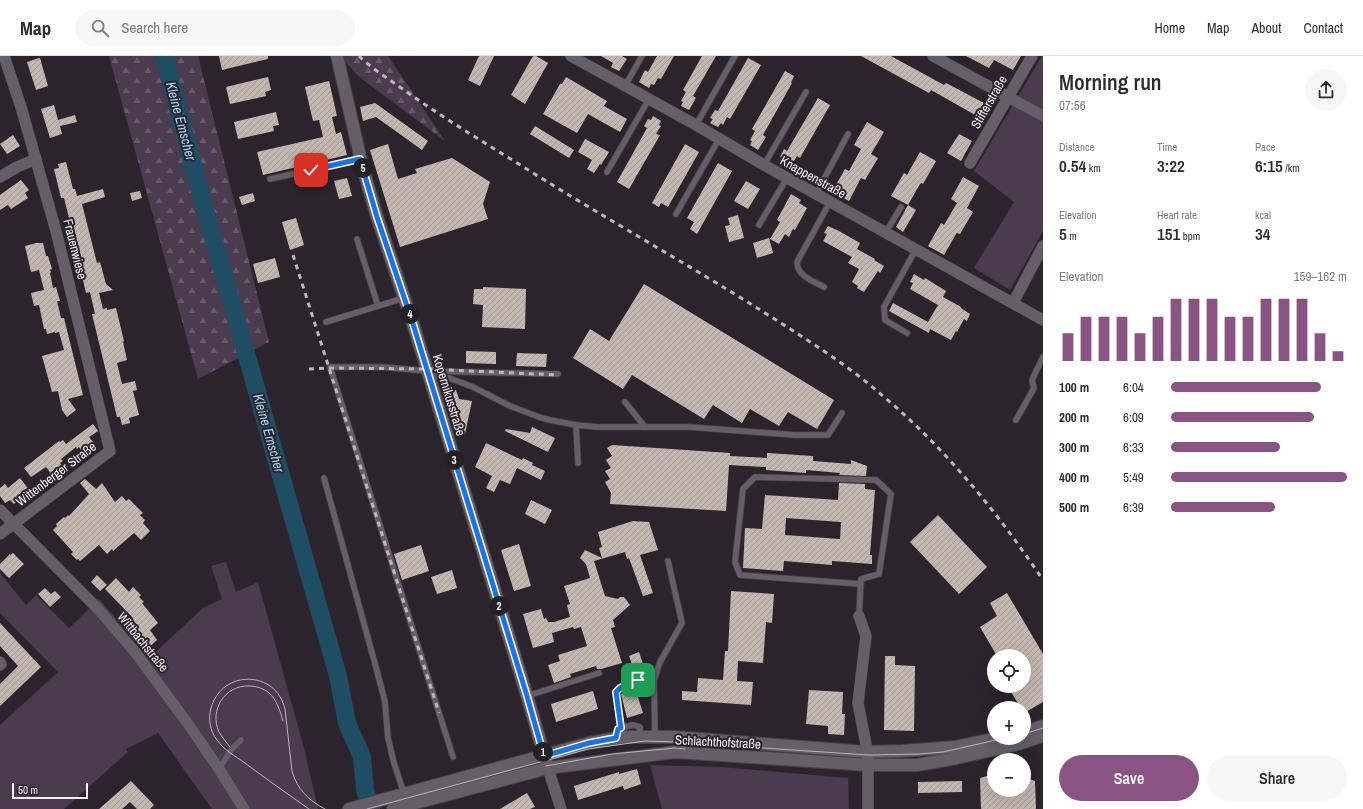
<!DOCTYPE html>
<meta charset="utf-8">
<style>
body{margin:0;font-family:"Archivo Narrow",sans-serif;background:#f7f7f7;color:#2b2b33;height:100vh;display:flex;flex-direction:column;font-size:15px;white-space:nowrap}
*{box-sizing:border-box;margin:0}
p{font-size:13px;color:#7c7c81}
.icon{flex:none;width:22px;height:22px;fill:none;stroke:currentColor;stroke-width:2;stroke-linecap:round;stroke-linejoin:round}
.map{position:relative;flex:1;overflow:hidden}
.drawer{display:flex;flex-direction:column;background:#fff;width:320px}
.drawer>*{flex:none}
.tools{position:absolute;left:987px;top:593px;display:grid;gap:8px}
.tools a{display:grid;place-items:center;width:44px;height:44px;border-radius:50%;background:#fff;box-shadow:0 4px 16px #0002;font-size:20px}
.scale{position:absolute;left:12px;bottom:10px;width:76px;box-sizing:border-box;padding-left:4px;border:2px solid #f4eff5;border-top:0;font-size:11px;line-height:14px;white-space:nowrap;color:#f4eff5;-webkit-text-stroke:3px #2b242d;paint-order:stroke}
.pin{position:absolute;display:grid;place-items:center;width:34px;height:34px;color:#fff;margin:-17px;border-radius:8px;box-shadow:0 2px 6px #0006}
.km{position:absolute;width:20px;height:20px;margin:-10px;border-radius:50%;background:#222;color:#fff;font-size:11px;line-height:20px;text-align:center}
.round{display:grid;place-items:center;flex:none;width:42px;height:42px;border-radius:21px;background:#f7f7f7}
.overview{display:flex;align-items:center;justify-content:space-between;height:68px;padding:0 16px}
h1{font-size:22px;font-weight:600;line-height:30px}
.metrics{display:grid;grid-template-columns:repeat(3,1fr);gap:6px;height:68px;padding:4px 16px}
.metrics div{display:grid;align-content:center}
.metrics b{font-size:17px;font-weight:600}
.metrics small{font-size:11px;font-weight:400}
.metrics p{font-size:11px}
.chart{height:112px;padding:8px 16px}
.chart p{display:flex;justify-content:space-between}
.chart svg{width:100%;height:72px;margin-top:4px;stroke:#895482;stroke-width:6}
.primary-button{display:flex;gap:8px;margin-top:auto;padding:8px 16px}
.primary-button a{flex:1;height:46px;border-radius:24px;background:#895482;color:#fff;font-size:16px;font-weight:600;line-height:46px;text-align:center}
.primary-button a+a{background:#f7f7f7;color:#2b2b33}
ul{padding:0 16px;list-style:none;font-size:13px}
li{display:grid;grid-template-columns:64px 48px 1fr;align-items:center;height:30px}
li i{height:10px;border-radius:5px;background:#895482}
header{display:flex;align-items:center;gap:24px;box-sizing:border-box;height:56px;padding:0 20px;background:#fff;border-bottom:1px solid #e1e1e2}
header strong{font-size:19px}
nav{display:flex;gap:22px;margin-inline-start:auto;font-size:14px}
.search{width:280px;height:36px;background:#f7f7f7;display:flex;align-items:center;gap:10px;box-sizing:border-box;padding:0 14px;border-radius:22px;color:#7c7c81;font-size:15px}
main{display:flex;flex:1;min-height:0}
.map>svg:first-child{display:block}
.forest{fill:url(#forest-firs)}
.green{fill:#4a3b4e}
.lines{fill:none;stroke-linecap:round;stroke-linejoin:round}
.river{stroke:#1f4d64;stroke-width:18}
.building{fill:url(#building-hatch);fill-rule:evenodd}
.service-casing{stroke:#444046;stroke-width:7}
.minor-casing{stroke:#444046;stroke-width:12}
.tertiary-casing{stroke:#444046;stroke-width:14}
.service{stroke:#655e67;stroke-width:5.5}
.minor{stroke:#655e67;stroke-width:11}
.tertiary{stroke:#655e67;stroke-width:12}
.tram{stroke:#bbb6bd;stroke-width:1}
.rail{stroke:#bbb6bd;stroke-width:3;stroke-dasharray:5 5;stroke-linecap:butt}
.route-casing{stroke:#fff;stroke-width:8}
.route{stroke:#1a73e8;stroke-width:5}
.labels{text-anchor:middle;dominant-baseline:central;stroke-width:4;stroke-linejoin:round;paint-order:stroke}
.street-label{font-size:13px;fill:#f4eff5;stroke:#2b242d}
.water-label{font-size:14px;font-style:italic;fill:#9ed8f8;stroke:#2b242d}
</style>
<header>
<strong>Map</strong>
<div class="search"><svg class="icon" aria-label="search" viewBox="0 0 24 24"><circle cx="10" cy="10" r="6"/><path d="M15 15l6 6"/></svg>Search here</div>
<nav><a>Home</a><a>Map</a><a>About</a><a>Contact</a></nav>
</header>
<main>
<div class="map">
<svg width="1043" height="753" viewBox="0 0 1043 753">
<defs>
<pattern id="forest-firs" width="22" height="20" patternUnits="userSpaceOnUse"><rect width="22" height="20" fill="#4a3b4e"/><path d="M5 1l3.5 6h-7zM16 11l3.5 6h-7z" fill="#655868"/></pattern>
<pattern id="building-hatch" width="6" height="6" patternUnits="userSpaceOnUse"><rect width="6" height="6" fill="#c2b7af"/><path d="M-1 1l2-2M0 6l6-6M5 7l2-2" fill="none" stroke="#a49b96"/></pattern>
</defs>
<rect width="100%" height="100%" fill="#2b242d"/>
<!-- forest -->
<g class="forest">
<path d="M109,0h89l71,286 -71,37z"/>
<path d="M340,0h48l57,85 -87,-65z"/>
</g>
<!-- green -->
<g class="green">
<path d="M1042,0h1v175l-33,59 -36,-22 40,-66 -40,-31z"/>
<path d="M226,506l10,30 22,-10 46,166 14,61h-106l-54,-76 -32,16 2,3 -64,57h-64v-84l58,-53 -58,-59v-40l26,32 10,-10 33,33 30,-29 51,58 53,-49 19,-9 -11,-33z"/>
<path d="M650,709l71,2 127,11 1,31h-187z"/>
</g>
<g class="lines">
<!-- river -->
<path class="river" d="M164,0l33,125 141,495 9,47 15,34 3,33 6,19"/>
</g>
<!-- building -->
<g class="building">
<path d="M219,0h49v3l-46,11z"/>
<path d="M479,0h15l-14,30 -12,-6z"/>
<path d="M533,0h3l12,7 -23,41 -14,-9z"/>
<path d="M601,0h21l5,3 -8,12 -8,-4 2,-4z"/>
<path d="M657,0h17l-13,23 -3,-1 -4,7 -3,-1 -2,4 -10,-6 6,-12 3,2z"/>
<path d="M702,0h14l-23,40 3,2 -7,12 -8,-4 2,-4 -2,-1 5,-9 -3,-2z"/>
<path d="M861,0h30l53,29 2,-2 38,20 -7,13 -46,-26 -2,3z"/>
<path d="M966,0h55l-8,14 -19,-10 -5,8z"/>
<path d="M39,2h1l8,28 -12,4 -9,-28z"/>
<path d="M748,2l13,7 -31,54 -3,-2 -4,8 -2,-2 -3,4 -8,-4 3,-4 -3,-1 5,-8 3,1z"/>
<path d="M785,15l9,5 -3,7h1l-29,52 3,2 -8,13 -8,-5 2,-4 -2,-1 5,-9 -3,-2z"/>
<path d="M268,21l3,13 -6,2 1,4 -36,8 -4,-17z"/>
<path d="M566,21l41,24 -3,5 23,13 -7,13 -32,-18 -11,19 -34,-19 17,-30h2z"/>
<path d="M329,25l8,35 -5,1 4,17 5,-2 6,23 -84,20 -6,-23 66,-15 -4,-17 -6,1 -8,-34z"/>
<path d="M818,42l12,7 -30,53 -3,-2 -5,8 -12,-7 4,-8 3,2z"/>
<path d="M375,47l53,38 -6,9 -46,-33 -13,4 -3,-14z"/>
<path d="M54,49l4,15 17,-5 2,7 -17,4 2,8 -12,4 -9,-29z"/>
<path d="M276,56l3,13 -6,1 1,5 -36,8 -4,-17z"/>
<path d="M653,60l8,5 -2,4 2,1 -5,8 4,1 -31,54 -12,-7 30,-54 -3,-2 4,-7 3,1z"/>
<path d="M867,66l17,10 -13,22 7,4 -13,22 -4,-2 -12,23 -17,-9 13,-23 4,2 12,-22 -7,-4z"/>
<path d="M535,70l39,24 -5,8 -39,-24z"/>
<path d="M959,78l13,7 -11,20 -14,-8z"/>
<path d="M13,79l7,11 -13,8 -7,-10z"/>
<path d="M585,83l24,13 -8,13 -1,-1 -6,9 -7,-4 5,-9 -14,-8z"/>
<path d="M388,88l10,35 19,-6 -2,-4 37,-11 38,24 -7,22 5,15 -88,28 -30,-97z"/>
<path d="M685,88l14,8 -31,55 -7,-4 -2,4 -7,-4z"/>
<path d="M920,96l16,9 -13,23 -2,-1 -1,1 -12,21 -17,-9 13,-23 3,2z"/>
<path d="M66,106l7,27h2l2,7 26,-7 2,8 -23,7 15,59 3,-1 6,22 7,6 -14,3 4,16 4,-1v2l9,-2 8,33 -1,1 4,18 -10,3 5,21 13,-3 2,9 -4,1 6,24 -10,3 1,5 -8,2 -2,-8h-3l-25,-103h3l-5,-22 -4,1 -3,-13 2,-1 -4,-17h-1l-16,-64h-3l-7,-29 5,-1 -1,-4z"/>
<path d="M718,107l14,8 -35,63 -7,-5 4,-7 -7,-4z"/>
<path d="M963,121l16,9 -12,22 6,4 -13,22 -3,-1 -1,1 -12,21 -16,-9 13,-23 3,2 13,-22 -6,-4z"/>
<path d="M347,122l5,18 -13,3 -5,-18z"/>
<path d="M21,124l8,10 -4,3 3,5 -17,11 -3,-4 -8,5v-15z"/>
<path d="M746,125l14,8 -12,20 -14,-8z"/>
<path d="M140,135l2,7 -10,3 -2,-8z"/>
<path d="M253,137l2,8 -13,4 -3,-8z"/>
<path d="M791,138l10,6 -2,3 8,5 -12,22 -2,-1 -4,8 -4,-3 -6,10 -9,-5 10,-17 -3,-2z"/>
<path d="M908,149l8,5 -13,22 -7,-5z"/>
<path d="M738,159l6,23 -15,4 -4,-16 5,-1 -2,-7z"/>
<path d="M296,162l8,27 -14,5 -8,-28z"/>
<path d="M828,170l11,5 21,12 -3,6 18,10 -1,1 10,6 -4,7 -2,-2 -14,21 -7,-4 1,-2 -6,-4 7,-13 -11,-6 4,-6 -29,-16 4,-7 -3,-1z"/>
<path d="M769,182l4,15 -16,5 -4,-15z"/>
<path d="M36,187h7l3,13h2l4,13 -2,1 1,2 -1,1 3,15 3,-1 4,14h-3l4,17h3l19,77 -15,4 8,11 -9,7 -5,-7 -4,-19 -6,1 -10,-36 22,-6 -5,-18 -4,1v-1l-8,2 -1,-5h-2l-5,-24 -5,1 -3,-13 13,-3 -5,-20 -8,2 -6,-26z"/>
<path d="M275,202l5,19 -22,6 -5,-19z"/>
<path d="M914,218l10,6 1,-2 21,13 -3,6 18,10v1l9,6 -3,7 -3,-2 -7,13 -1,-1 -5,9 -21,-11 -1,4 -40,-22 4,-8 35,19 10,-17 -28,-16 3,-6 -3,-1z"/>
<path d="M644,228l190,116 -17,29 -29,-17 -9,14 -29,-17 -8,14 -29,-18 -9,14 -72,-44 -9,14 -50,-31 17,-29 19,12z"/>
<path d="M483,231l43,2 -1,40 -43,-2 1,-22 -10,-1 1,-15h9z"/>
<path d="M466,295l30,1v12l-30,-1z"/>
<path d="M517,297l30,1 -1,13 -30,-1z"/>
<path d="M456,334l3,9 13,2 -7,33 -6,3 -14,-44z"/>
<path d="M93,368l5,7 -9,6 5,6 -12,9 -3,-5 -2,2 -1,-2 -15,12 2,2 -3,2 3,4 -11,8 -6,-8 -15,10 -7,-9 35,-27 1,1 3,-2 3,4z"/>
<path d="M532,371l23,11 -7,14 -43,-21 1,-2 24,4z"/>
<path d="M486,387l36,17 1,-2 10,5 -1,2 13,6 -4,9 -24,-12 -7,16 -10,-4 -6,12 -8,-4 6,-12 -17,-9z"/>
<path d="M612,389l118,8v3l37,2v-5l46,3v5l38,3v-4l16,6 -1,10 -27,-1 1,-2 -34,-3v3l-40,-3v-3l-37,-2 -3,46 -116,-7 1,-11 -6,-11 5,-3 -5,-8 6,-3 -5,-8 6,-4 -5,-8z"/>
<path d="M20,422l10,13 -16,13 -4,-4 -5,3 -5,-7v-8l5,-4 3,4z"/>
<path d="M85,423l11,10 6,-6 13,19 7,-6 4,5 3,-2 14,14 -3,2 5,5 -2,3 7,8 -9,9 -7,-7 -21,18 -1,-2 -5,5 -8,-9 -19,16 -2,-2 -1,1 -6,-6 2,-2 -20,-22 4,-4 -1,-2 8,-7 1,1 3,-3 1,1 20,-22 -9,-11z"/>
<path d="M839,427l26,1v5l10,1 -5,65h2v9l-40,-3v4l-48,-4 -1,10 -40,-3 2,-40 17,1 3,-34 73,5zM786,462l55,4 -1,17 -55,-4z"/>
<path d="M531,444l21,10 -7,14 -20,-10z"/>
<path d="M938,459l49,52 -28,27 -49,-52z"/>
<path d="M633,465l16,1 9,28 -18,5 13,38 -10,3 -14,-38 -2,1 -2,-7 -31,9 11,35 13,3 2,-2h4l6,8 -17,15 2,7 -4,1 11,35 -21,6h-4l-1,-3 -26,8 1,3 -17,6 -6,-18 12,-4 -2,-6 29,-9 -6,-19 -7,2 -1,-2 -21,6 2,9 -21,6 -10,-34 18,-5 3,10 2,-1 2,4h6l16,-5 -3,-12 3,-1 -6,-18 26,-8 -4,-14 -6,-6 5,-8 17,8 -3,-10 3,-1 -4,-15z"/>
<path d="M519,488l12,42 -17,5 -13,-41z"/>
<path d="M421,489l8,26 -27,9 -8,-26z"/>
<path d="M13,497l11,11 -15,14 -9,-9v-5l10,-10v1z"/>
<path d="M452,514l5,18 -20,6 -6,-17z"/>
<path d="M97,519l10,10 -7,6 -9,-9z"/>
<path d="M116,522l13,14 4,-5 8,8 -2,2 5,5 -2,1 16,20 -8,7 7,10 -10,9 -21,-24 7,-7 -28,-29z"/>
<path d="M45,532l6,6 4,-3 6,6 -11,10 -12,-13z"/>
<path d="M731,535l43,3 -2,29 -6,-1 -3,41 -25,-2 -1,20 16,1 -2,23 -69,-5v-9l15,1 1,-14 25,2 2,-29h3z"/>
<path d="M1007,537l36,61v48l-19,11v-5h-3l-10,-16 5,-3 -1,-3h9v-30h-27l-17,-29 17,-11 -7,-13z"/>
<path d="M0,567l41,44 -41,39v-22l18,-18 -18,-20z"/>
<path d="M639,596l5,15 -10,3 -5,-14z"/>
<path d="M885,600h10v9l20,1 -1,65 -30,-1z"/>
<path d="M635,632l8,25 -16,5 -6,-24z"/>
<path d="M809,634l34,2 -1,22h3l-1,21 -16,-1v-8l-22,-2z"/>
<path d="M593,635l5,18 -42,13 -5,-18z"/>
<path d="M637,713l4,15 -17,6 -1,-4 -45,14 -4,-14 45,-14v2z"/>
<path d="M994,718v16h30v-13l11,4 1,28h-55l-1,-31z"/>
<path d="M131,725l23,24 -4,4h-13l-7,-7 -8,7h-23z"/>
<path d="M962,725v11l-44,1v-11z"/>
<path d="M527,737l8,14 -5,2h-30z"/>
</g>
<g class="lines">
<!-- service casing -->
<g class="service-casing">
<g id="service">
<path d="M625,30l17,-30"/>
<path d="M696,69l39,-69"/>
<path d="M764,109l42,-73"/>
<path d="M607,116l42,-73"/>
<path d="M270,123l90,-20"/>
<path d="M816,138l32,-60"/>
<path d="M676,158l43,-75"/>
<path d="M759,169l28,-47"/>
<path d="M886,176l15,-25"/>
<path d="M357,183l21,67"/>
<path d="M824,231c-11,-6 -27,-11 -27,-25l33,-60"/>
<path d="M326,266l78,-24"/>
<path d="M907,277l-22,-13 -1,-13 32,-58"/>
<path d="M428,318l21,4 24,9 37,19 21,8 14,5 31,6 21,2h92l106,8h33l14,-22"/>
<path d="M625,346l20,25"/>
<path d="M1016,364l18,-32 -2,-8 11,-23"/>
<path d="M576,369l2,38"/>
<path d="M324,422l53,193 8,31 3,36 6,25 10,31"/>
<path d="M859,560l2,-37 18,-5 12,-80 -15,-14 -121,-3 -12,12 -8,73 5,13 121,9"/>
<path d="M527,640l72,-23"/>
<path d="M619,672l14,-3 7,2v10"/>
<path d="M621,672l-5,-36c11,-10 24,-12 38,-14"/>
<path d="M655,681l-1,-56 6,-19 22,-39 -14,-62"/>
<path d="M453,701l-123,-390h52l45,4 131,3"/>
<path d="M219,713l13,-20 9,-9"/>
</g>
</g>
<!-- minor casing -->
<g class="minor-casing">
<g id="minor">
<path d="M571,0l125,69 68,40 279,155"/>
<path d="M933,0l110,60"/>
<path d="M970,107l62,-107"/>
<path d="M0,121l17,-10 19,-8"/>
<path d="M1013,247l30,-57"/>
<path d="M0,454l99,100 36,42 51,69 33,48 25,40"/>
<path d="M0,478l110,-83 -54,-220 -35,-124 -17,-51"/>
<path d="M859,560l7,20 -8,67 10,52v54"/>
<path d="M0,606l1,2 -1,1"/>
<path d="M548,712l13,41"/>
</g>
</g>
<!-- tertiary casing -->
<g class="tertiary-casing">
<g id="tertiary">
<path d="M337,0l25,109 15,52 37,110 113,369 21,72"/>
<path d="M1024,676l19,-6"/>
<path d="M349,753l240,-66 34,-6h52l192,15 35,-1 53,-4 42,-9"/>
<path d="M393,753l155,-41 127,-16 193,13h49l40,-7 61,-14 25,-8"/>
</g>
</g>
<!-- service -->
<use href="#service" class="service"/>
<!-- minor -->
<use href="#minor" class="minor"/>
<!-- tertiary -->
<use href="#tertiary" class="tertiary"/>
<!-- tram -->
<g class="tram">
<path d="M1024,678l19,-6"/>
<path d="M1001,687l18,-5"/>
<path d="M230,691c-4,-5 -8,-10 -11,-15 -10,-22 6,-47 30,-46 7,0 14,2 20,7 8,7 11,18 14,28"/>
<path d="M546,710l66,-12 63,-6 10,1"/>
<path d="M309,753c-21,-15 -43,-30 -64,-46 -10,-7 -21,-13 -28,-23 -7,-9 -9,-21 -6,-32 11,-39 65,-38 74,1l7,62c5,18 16,29 33,38"/>
<path d="M367,753l221,-60 57,-8 30,1 193,13 51,-1 24,-2 62,-14"/>
</g>
<!-- rail -->
<g class="rail">
<path d="M359,0c11,11 25,20 38,29 40,29 83,55 125,81 76,48 155,92 232,140 44,28 89,55 129,90 63,53 114,116 160,184"/>
<path d="M293,199l146,458"/>
<path d="M309,313l21,-1 97,1 131,6"/>
</g>
</g>
<g class="lines">
<!-- route casing -->
<g class="route-casing">
<path id="route" d="M311,114l49,-11 17,58 37,110 113,369 17,60 45,-13 27,-5 2,-9 3,-1 -5,-36 4,-4 18,-8"/>
</g>
<!-- route -->
<use href="#route" class="route"/>
</g>
<g class="labels">
<!-- street labels -->
<g class="street-label">
<text transform="translate(989 46) rotate(-60)">Stifterstraße</text>
<text transform="translate(813 121) rotate(29)">Knappenstraße</text>
<text transform="translate(75 193) rotate(76)">Frauenwiese</text>
<text transform="translate(449 339) rotate(73)">Kopernikusstraße</text>
<text transform="translate(56 418) rotate(-37)">Wittenberger Straße</text>
<text transform="translate(143 586) rotate(51)">Wittbachstraße</text>
<text transform="translate(718 686) rotate(3)">Schlachthofstraße</text>
</g>
<!-- water labels -->
<g class="water-label">
<text transform="translate(181 65) rotate(75)">Kleine Emscher</text>
<text transform="translate(269 377) rotate(74)">Kleine Emscher</text>
</g>
</g>
</svg>
<div class="tools">
<a><svg class="icon" aria-label="locate" viewBox="0 0 24 24"><circle cx="12" cy="12" r="6"/><path d="M12 2v4M12 18v4M2 12h4M18 12h4"/></svg></a>
<a>+</a>
<a>−</a>
</div>
<div class="scale">50 m</div>
<div class="pin" style="left:638px;top:624px;background:#1e9e55"><svg class="icon" aria-label="arrive" viewBox="0 0 24 24"><path d="M6 21V4h12l-3 4 3 4H6"/></svg></div>
<div class="pin" style="left:311px;top:114px;background:#d93025"><svg class="icon" aria-label="check" viewBox="0 0 24 24"><path d="M5 12l5 5 9-10"/></svg></div>
<b class="km" style="left:543px;top:696px">1</b>
<b class="km" style="left:499px;top:550px">2</b>
<b class="km" style="left:454px;top:404px">3</b>
<b class="km" style="left:410px;top:258px">4</b>
<b class="km" style="left:363px;top:112px">5</b>
</div>
<section class="drawer">
<div class="overview"><div><h1>Morning run</h1><p>07:56</p></div><a class="round"><svg class="icon" aria-label="share" viewBox="0 0 24 24"><path d="M12 15V3M7 8l5-5 5 5M5 13v7h14v-7"/></svg></a></div>
<div class="metrics">
<div><p>Distance</p><b>0.54<small> km</small></b></div>
<div><p>Time</p><b>3:22</b></div>
<div><p>Pace</p><b>6:15<small> /km</small></b></div>
</div>
<div class="metrics">
<div><p>Elevation</p><b>5<small> m</small></b></div>
<div><p>Heart rate</p><b>151<small> bpm</small></b></div>
<div><p>kcal</p><b>34</b></div>
</div>
<div class="chart"><p><span>Elevation</span>159–162 m</p>
<svg viewBox="0 0 160 44" preserveAspectRatio="none"><path d="M5 44V27M15 44V17M25 44V17M35 44V17M45 44V27M55 44V17M65 44V6M75 44V6M85 44V6M95 44V17M105 44V17M115 44V6M125 44V6M135 44V6M145 44V27M155 44V38"/></svg>
</div>
<ul>
<li><b>100 m</b>6:04<i style="width:85%"></i></li>
<li><b>200 m</b>6:09<i style="width:81%"></i></li>
<li><b>300 m</b>6:33<i style="width:62%"></i></li>
<li><b>400 m</b>5:49<i style="width:100%"></i></li>
<li><b>500 m</b>6:39<i style="width:59%"></i></li>
</ul>
<div class="primary-button"><a>Save</a><a>Share</a></div>
</section>
</main>
